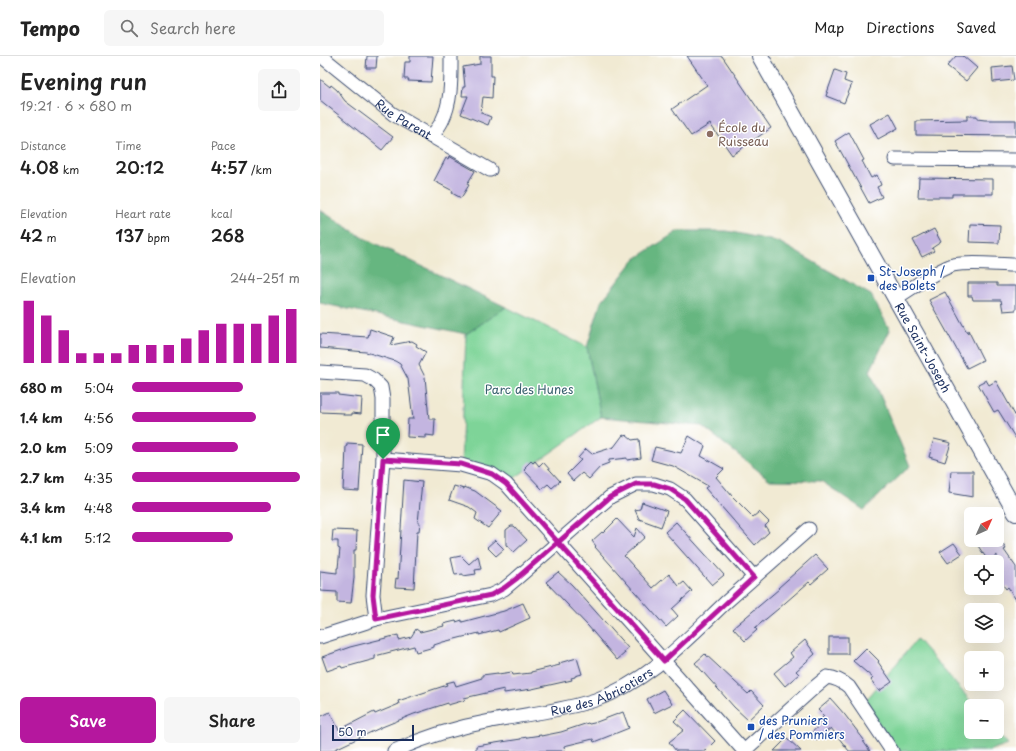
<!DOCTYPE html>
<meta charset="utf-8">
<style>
body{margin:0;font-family:"Playpen Sans",sans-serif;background:#f6f6f6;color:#222;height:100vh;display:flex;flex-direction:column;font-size:15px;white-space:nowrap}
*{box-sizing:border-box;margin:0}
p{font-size:13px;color:#767676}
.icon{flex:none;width:22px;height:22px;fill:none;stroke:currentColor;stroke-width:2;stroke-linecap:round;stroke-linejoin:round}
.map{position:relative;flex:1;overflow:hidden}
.panel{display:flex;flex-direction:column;background:#fff;width:320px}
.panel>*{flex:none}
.needle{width:26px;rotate:45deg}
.tools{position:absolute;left:644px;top:451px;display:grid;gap:8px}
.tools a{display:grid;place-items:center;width:40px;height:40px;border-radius:6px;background:#fff;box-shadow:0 4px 16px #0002;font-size:20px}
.scale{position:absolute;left:12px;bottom:10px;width:82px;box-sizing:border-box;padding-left:4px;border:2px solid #1b2f5e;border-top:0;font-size:11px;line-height:14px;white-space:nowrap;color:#1b2f5e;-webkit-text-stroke:3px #fff;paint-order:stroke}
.pin{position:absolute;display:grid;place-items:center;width:34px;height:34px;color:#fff;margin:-41px -17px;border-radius:50% 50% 50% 0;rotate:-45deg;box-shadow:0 0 4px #0007}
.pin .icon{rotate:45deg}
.round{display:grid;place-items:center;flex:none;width:42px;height:42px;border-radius:6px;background:#f6f6f6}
.headline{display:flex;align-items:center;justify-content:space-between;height:68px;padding:0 20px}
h1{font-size:22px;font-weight:600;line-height:30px}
.stats{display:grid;grid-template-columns:repeat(3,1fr);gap:6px;height:68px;padding:4px 20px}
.stats div{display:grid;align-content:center}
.stats b{font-size:17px;font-weight:600}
.stats small{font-size:11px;font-weight:400}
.stats p{font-size:11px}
.chart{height:112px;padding:8px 20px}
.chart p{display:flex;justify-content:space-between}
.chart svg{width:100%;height:72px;margin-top:4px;stroke:#b5179e;stroke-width:6}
.button{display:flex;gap:8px;margin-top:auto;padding:8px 20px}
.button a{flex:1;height:46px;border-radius:6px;background:#b5179e;color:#fff;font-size:16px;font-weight:600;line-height:46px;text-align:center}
.button a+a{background:#f6f6f6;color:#222}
ul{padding:0 20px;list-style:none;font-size:13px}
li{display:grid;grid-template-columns:64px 48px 1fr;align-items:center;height:30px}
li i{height:10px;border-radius:5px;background:#b5179e}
header{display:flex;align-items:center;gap:24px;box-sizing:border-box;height:56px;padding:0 20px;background:#fff;border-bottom:1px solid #e0e0e0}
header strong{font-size:19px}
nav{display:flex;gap:22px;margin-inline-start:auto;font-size:14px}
.search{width:280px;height:36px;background:#f6f6f6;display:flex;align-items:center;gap:10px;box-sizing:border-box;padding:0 14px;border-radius:6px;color:#767676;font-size:15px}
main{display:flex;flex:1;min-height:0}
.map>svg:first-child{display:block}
.green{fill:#7ed498;stroke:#4c827b}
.forest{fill:#66b680;stroke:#40726f}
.building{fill:#c3b5e0}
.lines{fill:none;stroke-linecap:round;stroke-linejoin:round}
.minor-casing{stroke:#3b4b70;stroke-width:15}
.tertiary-casing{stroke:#3b4b70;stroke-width:18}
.minor{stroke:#fff;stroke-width:13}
.tertiary{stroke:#fff;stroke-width:16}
.route-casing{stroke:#fff;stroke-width:8}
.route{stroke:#b5179e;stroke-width:5}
.education-dot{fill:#8d6e63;stroke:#fff;stroke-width:1.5}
.transit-dot{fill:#1a4fb4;stroke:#fff;stroke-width:1.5}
.labels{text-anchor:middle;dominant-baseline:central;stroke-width:3;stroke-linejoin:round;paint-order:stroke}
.street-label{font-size:12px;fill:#1b2f5e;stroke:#fff}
.education-label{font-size:12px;fill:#785e54;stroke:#fff;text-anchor:start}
.transit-label{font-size:12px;fill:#164399;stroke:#fff;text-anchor:start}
.park-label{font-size:12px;fill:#39616f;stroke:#fff}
</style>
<header>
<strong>Tempo</strong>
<div class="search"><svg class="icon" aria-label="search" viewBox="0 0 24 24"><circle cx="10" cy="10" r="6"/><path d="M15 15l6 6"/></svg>Search here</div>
<nav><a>Map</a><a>Directions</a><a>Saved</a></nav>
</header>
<main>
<section class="panel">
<div class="headline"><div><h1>Evening run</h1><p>19:21 · 6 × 680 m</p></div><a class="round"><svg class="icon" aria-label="share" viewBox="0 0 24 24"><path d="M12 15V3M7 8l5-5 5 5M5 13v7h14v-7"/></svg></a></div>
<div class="stats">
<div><p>Distance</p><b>4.08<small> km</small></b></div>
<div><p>Time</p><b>20:12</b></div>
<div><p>Pace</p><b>4:57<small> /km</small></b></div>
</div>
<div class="stats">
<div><p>Elevation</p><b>42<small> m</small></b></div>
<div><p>Heart rate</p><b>137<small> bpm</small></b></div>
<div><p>kcal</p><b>268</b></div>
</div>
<div class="chart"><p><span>Elevation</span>244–251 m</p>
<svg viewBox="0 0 160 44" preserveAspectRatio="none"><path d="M5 44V6M15 44V15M25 44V24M35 44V38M45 44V38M55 44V38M65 44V33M75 44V33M85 44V33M95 44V29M105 44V24M115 44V20M125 44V20M135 44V20M145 44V15M155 44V11"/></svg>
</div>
<ul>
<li><b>680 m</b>5:04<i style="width:66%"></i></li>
<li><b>1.4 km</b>4:56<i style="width:74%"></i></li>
<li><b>2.0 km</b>5:09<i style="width:63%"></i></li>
<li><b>2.7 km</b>4:35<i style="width:100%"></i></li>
<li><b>3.4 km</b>4:48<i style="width:83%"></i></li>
<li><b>4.1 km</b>5:12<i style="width:60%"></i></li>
</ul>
<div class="button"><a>Save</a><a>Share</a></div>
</section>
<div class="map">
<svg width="696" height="695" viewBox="0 0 696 695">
<rect width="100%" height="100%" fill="#fff"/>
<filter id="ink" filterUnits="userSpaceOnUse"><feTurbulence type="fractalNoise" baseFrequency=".025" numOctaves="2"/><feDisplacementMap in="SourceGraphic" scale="8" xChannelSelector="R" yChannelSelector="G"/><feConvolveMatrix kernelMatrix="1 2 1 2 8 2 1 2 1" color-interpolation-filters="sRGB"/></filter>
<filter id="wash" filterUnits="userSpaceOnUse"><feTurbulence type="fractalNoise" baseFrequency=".012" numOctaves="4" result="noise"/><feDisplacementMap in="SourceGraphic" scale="16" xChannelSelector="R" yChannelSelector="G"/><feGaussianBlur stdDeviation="0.9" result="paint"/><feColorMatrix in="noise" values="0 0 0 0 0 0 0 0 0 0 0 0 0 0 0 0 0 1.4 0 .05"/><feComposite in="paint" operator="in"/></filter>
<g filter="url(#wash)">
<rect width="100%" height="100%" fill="#f1ead3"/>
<!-- green -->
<g class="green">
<path d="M186,251l81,40 14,70 -95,67 -45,-19 5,-131z"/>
<path d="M597,583l58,67h-4v26h26l11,12 -21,7h-95l-30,-46z"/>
</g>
<!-- forest -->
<g class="forest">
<path d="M0,154l42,27 144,70 -40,27 -146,-31z"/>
<path d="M358,175h49l52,11 92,53 19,35 -20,41 40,95 -46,44 -43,-29 -51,-1 -68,-54 -101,-9 -14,-70 14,-45 34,-43z"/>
</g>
<g id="blocks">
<!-- building -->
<g class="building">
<path d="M47,0h10l-1,12h-10z"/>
<path d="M90,0h23l-2,26 -23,-1 1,-2h-5l1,-17h5z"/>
<path d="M160,0h11v20h2l-1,22 -9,-1 -2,16 10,4 -3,8 -27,-11 7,-18h-6l1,-9h2l-2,-20 17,-3z"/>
<path d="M367,0h35l49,72 -39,27 -22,-31 -19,12 -19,-27 35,-24z"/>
<path d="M636,0h7l14,12 -11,13 -19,-15z"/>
<path d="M692,10l2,14 -21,2 -1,-14z"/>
<path d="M515,14l11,4 -2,7 8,3 -8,19 -18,-7z"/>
<path d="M0,23l10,8 1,-2 6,5 8,11 48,36 -11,13 -62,-50z"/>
<path d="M570,57l8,15 -20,11 -8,-15z"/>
<path d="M647,60h10v3l8,1h31v16l-100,-1v-14l51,-1z"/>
<path d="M529,76l15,28 -2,1 9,17 6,-3 4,10 -4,2 5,10 -13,6 -34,-62z"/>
<path d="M129,100l26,15 -8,13 2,1 -8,13 -9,-5 1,-2 -19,-10 12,-23 2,1z"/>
<path d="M599,122l74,1v15h-41v3h-34z"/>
<path d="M650,168l30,1 -1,18 -30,-1z"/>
<path d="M614,173l7,13 -9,6 2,3 -12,6 -9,-17z"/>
<path d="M648,227h29v3h19v24l-13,1 -2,-11h-28l-1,-4h-4z"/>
<path d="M625,236l23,42v-4l15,30 -16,8 -38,-68z"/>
<path d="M50,273l24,8 -3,8 21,-4 5,3 -1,2 10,6 -7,13 6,12 4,42h6l-1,17 -8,-1v3l-19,-1 1,-18h5l-5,-40 -8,-15 -5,-3 -29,-9 -46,-4v-14l48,3z"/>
<path d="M666,324l3,5 7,-4 20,36v22l-18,-29 -4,2 -16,-28z"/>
<path d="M0,337h18v2l24,3 -1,16 -9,-1v2h-9l1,-2 -24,-1z"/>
<path d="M303,379l2,1 1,-1 6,5 7,-1 2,19 -14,2v-2l-18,2v3l-8,3 -12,13 -7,-6 -9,8 -6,-7 14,-14 -3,-2 8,-9 6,5 22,-7z"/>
<path d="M369,380l16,10 -4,10 23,13 -8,8 16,19 21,21 6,-5 10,10 -4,4 4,6 -14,13 -50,-57 3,-2 -35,-20 -22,-6 4,-13 26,6z"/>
<path d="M614,383l17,4 -6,19 -16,-5z"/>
<path d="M27,387l15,1 -3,47 -16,-1 1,-20 1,1 1,-25h1z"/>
<path d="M211,405l2,2 2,-2 4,5 4,-4 17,19 -8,7 -4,-4 -6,5 -18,-19 2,-2 -1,-1z"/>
<path d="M631,415h22v26l-24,-4z"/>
<path d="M84,424l18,2 -4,41h2l-1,8h-2l-3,57 -19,-1 1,-9 2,1z"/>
<path d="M134,430l10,3v-2l11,4 27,20 -14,17 -13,-9 2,-6 -8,-6 -20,-7z"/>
<path d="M322,446l25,9 -6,16 -22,-8 -4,-9 5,-1z"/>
<path d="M297,463l17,18 3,-9 8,9 -21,19 29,32 16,-14 10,12 5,-4 8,9 -20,18 6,7 -12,11 -71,-80 1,-1 -4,-5 10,-9 1,1z"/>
<path d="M356,466l48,53 -12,10 -47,-53z"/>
<path d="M191,470h3l13,14 -13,12 -8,-7v-15z"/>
<path d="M13,474l24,1 -1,19h-2v28l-3,25 -14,-1v-10l-17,-1v-20l17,2v-5h1l2,-19 -2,-1v-7h-6z"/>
<path d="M175,484l9,9 -8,7 -9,-9z"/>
<path d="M654,484h26l6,9 -2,1 12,17v33l-8,-13 -2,2 -9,-12v-22l-8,7z"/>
<path d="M634,487l8,11 -14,9 -8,-11z"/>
<path d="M495,499l13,14 -17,15 -2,-2 -31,27 -23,19 2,2 -12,11 -12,-13 46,-39 -1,-1z"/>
<path d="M141,500l8,8 9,-8 3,13 -6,1 1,4 -13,2v-2l-8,1 -4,-17z"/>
<path d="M238,516l14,13 56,63 -4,3 1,2 -8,7 -29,-34 -42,-44z"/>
<path d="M203,547l7,15 -31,14 -1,-2 -19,5v-2l-36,9 -9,3v2l-18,5 -2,-6 -39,10v3l-33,9 -1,-2 -14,5 -5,-14 28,-10 48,-12 1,5 12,-3 5,-8 4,3 24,-6 -1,-2 13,-3v1l6,-2v2l42,-11z"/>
<rect x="509" y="581" width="19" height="17"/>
<path d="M485,584l10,14 -19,17 3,3 -14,12 -11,-13 19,-16 -3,-4z"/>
<path d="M546,592l13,13 -1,1 14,20 -13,9 -8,-11 2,-2 -20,-17z"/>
<path d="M385,598l43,40 3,-3 13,14 -16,15 -14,-13 -39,-44z"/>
<path d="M257,602l5,16 -7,2v1l-4,1 1,2 -40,9 -28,4v-4l-40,9 1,2 -17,5v-2l-34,11 -32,13 -51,24h-11v-34l10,-5 9,18 35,-18 1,2 24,-10 -1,-3 49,-16 -1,-2 8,-2 2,5 26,-8v-3l16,-2v1l14,-2 1,3 18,-2v-1l29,-7 -1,-2z"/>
<path d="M343,634l9,14 -18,9 -7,-14z"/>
<path d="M511,643l14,16 19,25 -1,1 7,10h-21l-18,-23 -15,12 -5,-7 11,-10 -2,-3 4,-4 -6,-6z"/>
<path d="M365,654l30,31 -10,10h-29l-7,-9 15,-12 -10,-9z"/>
<path d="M303,656l6,16 -35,14 -1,-3 -29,7 1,5h-89v-5l45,-7v-1l20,-3v1l20,-4 27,-9 1,1 5,-1z"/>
<path d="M467,682l14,13h-27z"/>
</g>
</g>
</g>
<g filter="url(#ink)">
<use href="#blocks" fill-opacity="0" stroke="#3b4b70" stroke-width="1"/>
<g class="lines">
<!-- minor casing -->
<g class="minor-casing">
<g id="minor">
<path id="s1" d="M1,0l72,58 97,56"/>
<path d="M111,81c4,-5 8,-10 11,-16 10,-20 9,-43 9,-65"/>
<path d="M575,103l121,1"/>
<path d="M576,242c15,-9 42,-29 57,-33 17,-4 45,0 63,0"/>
<path d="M0,316l45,3 9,5 7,7 2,12v60l-10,136 3,24"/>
<path d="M63,403l78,6 31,9 14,10 238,267"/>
<path d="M0,581l56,-18 115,-24 13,-6 12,-10 94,-82 26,-13h18l16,5 15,10 69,78"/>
<path id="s2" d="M74,695c31,-14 63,-24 97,-30 35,-7 71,-10 104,-21 53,-18 90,-59 130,-97 28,-25 56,-49 84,-74"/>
<path d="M424,695l72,-65 11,-9c9,1 15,4 22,10l43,64"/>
</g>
</g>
<!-- tertiary casing -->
<g class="tertiary-casing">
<g id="tertiary">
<path id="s3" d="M440,0l256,457"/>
</g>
</g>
<!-- minor -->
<use href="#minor" class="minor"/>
<!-- tertiary -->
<use href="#tertiary" class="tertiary"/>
</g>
</g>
<g class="lines" filter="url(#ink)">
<!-- route casing -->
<g class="route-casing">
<path id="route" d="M63,403l78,5 31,10 14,10 158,177 90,-84 -69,-78 -15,-10 -16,-5h-18l-26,13 -94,82 -12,9 -13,7 -115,24 -3,-24 10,-136"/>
</g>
<!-- route -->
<use href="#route" class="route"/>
</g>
<!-- markers -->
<circle class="education-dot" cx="390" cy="78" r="4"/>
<g class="transit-dot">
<rect x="547" y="218" width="8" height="8" rx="2"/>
<rect x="427" y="667" width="8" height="8" rx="2"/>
</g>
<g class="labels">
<!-- street labels -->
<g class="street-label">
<text stroke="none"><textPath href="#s1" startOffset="104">Rue Parent</textPath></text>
<text stroke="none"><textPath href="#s3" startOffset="334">Rue Saint-Joseph</textPath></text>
<text stroke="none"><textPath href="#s2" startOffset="217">Rue des Abricotiers</textPath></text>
</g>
<!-- education labels -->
<g class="education-label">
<text x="398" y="71">École du<tspan x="398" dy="14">Ruisseau</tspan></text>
</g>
<!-- transit labels -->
<g class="transit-label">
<text x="559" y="215">St-Joseph /<tspan x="559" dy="14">des Bolets</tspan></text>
<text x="439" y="664">des Pruniers<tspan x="439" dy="14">/ des Pommiers</tspan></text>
</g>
<!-- park labels -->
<g class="park-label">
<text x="209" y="333">Parc des Hunes</text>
</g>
</g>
</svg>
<div class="tools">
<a><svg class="needle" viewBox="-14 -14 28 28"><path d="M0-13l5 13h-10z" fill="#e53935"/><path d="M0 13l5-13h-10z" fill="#767676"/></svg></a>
<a><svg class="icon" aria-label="locate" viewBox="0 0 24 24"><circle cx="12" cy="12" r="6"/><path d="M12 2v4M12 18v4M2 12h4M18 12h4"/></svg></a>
<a><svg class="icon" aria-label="layers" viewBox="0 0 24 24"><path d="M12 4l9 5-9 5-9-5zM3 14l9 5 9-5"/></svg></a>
<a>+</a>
<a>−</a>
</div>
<div class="scale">50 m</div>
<div class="pin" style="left:63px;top:403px;background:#1e9e55"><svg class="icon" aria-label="arrive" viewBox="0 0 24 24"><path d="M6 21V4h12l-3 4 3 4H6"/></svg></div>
</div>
</main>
